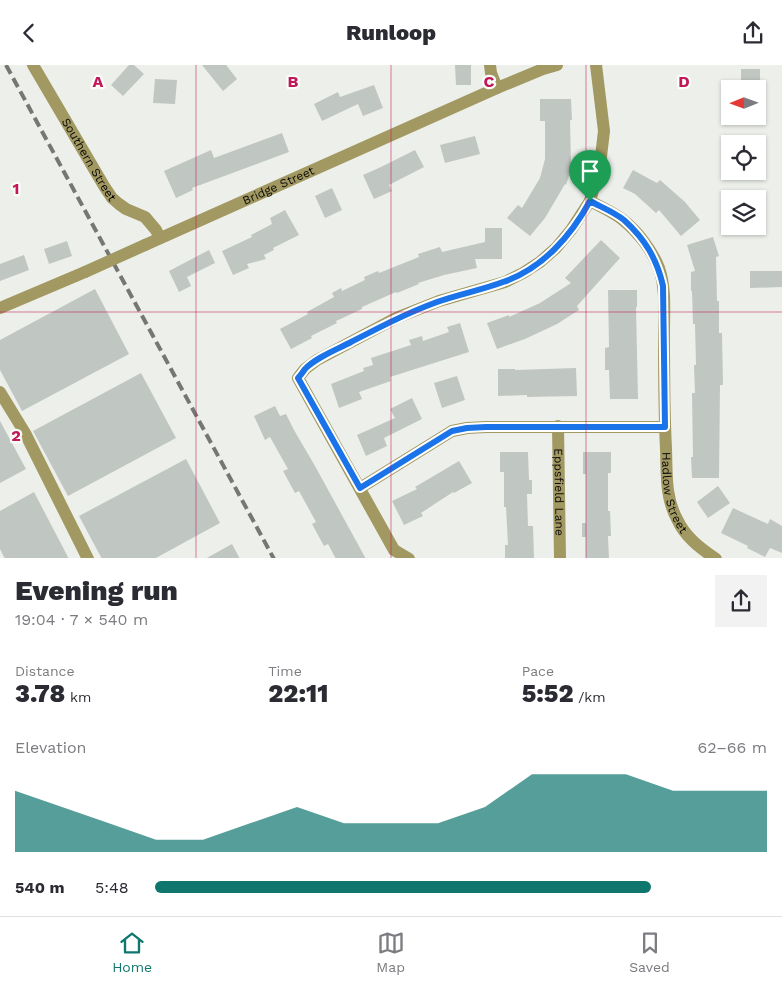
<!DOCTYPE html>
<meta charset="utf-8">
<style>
body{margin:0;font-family:"Work Sans",sans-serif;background:#f2f2f3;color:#2b2b33;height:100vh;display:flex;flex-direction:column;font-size:19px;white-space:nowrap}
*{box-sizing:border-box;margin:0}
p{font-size:16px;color:#7c7c81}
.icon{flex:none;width:28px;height:28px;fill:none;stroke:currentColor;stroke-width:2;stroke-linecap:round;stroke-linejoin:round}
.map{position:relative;height:493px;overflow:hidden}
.details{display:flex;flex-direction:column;background:#fff;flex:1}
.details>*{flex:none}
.needle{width:32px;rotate:269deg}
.buttons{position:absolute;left:721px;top:15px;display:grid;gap:10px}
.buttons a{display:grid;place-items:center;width:45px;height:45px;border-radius:0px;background:#fff;box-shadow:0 1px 4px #0004;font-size:25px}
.pin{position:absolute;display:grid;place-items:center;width:42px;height:42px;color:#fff;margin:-51px -21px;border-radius:50% 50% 50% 0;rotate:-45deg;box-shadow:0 0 5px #0007}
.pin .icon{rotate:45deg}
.round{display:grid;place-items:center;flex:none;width:52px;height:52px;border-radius:0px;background:#f2f2f3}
.head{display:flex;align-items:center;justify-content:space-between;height:85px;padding:0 15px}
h1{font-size:28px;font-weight:800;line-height:38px}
.figures{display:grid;grid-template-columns:repeat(3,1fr);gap:8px;height:85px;padding:5px 15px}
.figures div{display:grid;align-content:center}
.figures b{font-size:25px;font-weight:800}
.figures small{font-size:14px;font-weight:400}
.figures p{font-size:14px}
.chart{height:140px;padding:10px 15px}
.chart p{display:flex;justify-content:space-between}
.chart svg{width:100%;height:90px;margin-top:5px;fill:#0f766e;opacity:.7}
ul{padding:0 15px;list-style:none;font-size:16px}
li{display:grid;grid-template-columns:80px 60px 1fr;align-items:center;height:38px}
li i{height:12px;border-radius:6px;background:#0f766e}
header{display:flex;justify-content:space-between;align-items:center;height:65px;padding:0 15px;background:#fff;font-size:22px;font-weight:800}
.menu{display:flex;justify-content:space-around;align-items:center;height:70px;border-top:1px solid #e1e1e2;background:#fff;font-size:14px;color:#7c7c81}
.menu a{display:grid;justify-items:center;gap:2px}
.menu .current{color:#0f766e}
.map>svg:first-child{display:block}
.building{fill:#c0c6c2}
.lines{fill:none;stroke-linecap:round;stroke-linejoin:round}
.minor{stroke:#a29861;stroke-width:12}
.rail{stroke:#757774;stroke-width:4;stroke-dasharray:10 5;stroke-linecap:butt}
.minor-bridge{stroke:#a29861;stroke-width:12}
.route-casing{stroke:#fff;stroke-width:10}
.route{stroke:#1a73e8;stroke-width:6}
.grid{fill:none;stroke:#c2185b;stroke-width:1;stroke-opacity:0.55}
.labels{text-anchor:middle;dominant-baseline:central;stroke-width:4.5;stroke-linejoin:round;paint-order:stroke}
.street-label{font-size:12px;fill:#0b0c0a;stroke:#fafef7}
.grid-label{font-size:16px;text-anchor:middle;font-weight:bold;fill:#c2185b;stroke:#fafef7;stroke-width:4.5;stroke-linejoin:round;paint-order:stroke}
</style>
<header><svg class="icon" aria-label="back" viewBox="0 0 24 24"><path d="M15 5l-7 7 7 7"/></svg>Runloop<svg class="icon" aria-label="share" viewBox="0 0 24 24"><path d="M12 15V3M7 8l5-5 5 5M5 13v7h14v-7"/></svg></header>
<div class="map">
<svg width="782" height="494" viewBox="0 0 782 494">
<rect width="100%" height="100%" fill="#edf0ea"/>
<!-- building -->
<g class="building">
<path d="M129,0h5l10,9 -21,22 -12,-11z"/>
<path d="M202,0h24l11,14 -14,12z"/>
<path d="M455,0h16v20h-15z"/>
<rect x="741" y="4" width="19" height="20"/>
<path d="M155,14l22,1 -2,24 -22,-1z"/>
<path d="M374,20l9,23 -20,8 -5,-12 -36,17 -8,-17 24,-12 2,5z"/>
<path d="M540,34h31l1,21h-2l1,45 1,1 -6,19 -1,-1 -20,34 -15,18 -23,-18 11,-13 4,3 18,-30 5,-19v-38h-5z"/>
<path d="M282,68l7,19 -97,36 1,2 -17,8 -12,-27 47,-21 3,8z"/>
<path d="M475,71l5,18 -35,9 -5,-18z"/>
<path d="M415,85l9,17 -35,18 3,6 -18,8 -11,-24 18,-8z"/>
<path d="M633,105l24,13 3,-3 25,22 15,18 -19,16 -22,-26 -3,3 -21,-19 -12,-6z"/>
<path d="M332,123l10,22 -17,8 -10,-22z"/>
<path d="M285,145l14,25 -26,13 1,2 -10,5 2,4 -19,5 2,4 -16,7 -11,-24 30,-14 -1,-2 21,-11 -2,-6z"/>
<path d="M485,163h17v31h-27l2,9 -33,7 -26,8 1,1 -22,9 -1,-1 -34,15v2l-26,12 1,2 -26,13 1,2 -21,11 -11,-20 28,-15 -1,-2 27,-15 -2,-4 9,-5 1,3 23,-11 -1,-3 14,-6 1,2 40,-16 -1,-3 22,-7 2,5 43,-10z"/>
<path d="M713,172l6,19 -3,1 1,44h2v32h3l1,52h-3l-1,93h-27l-1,-21h2l-1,-64h3l-1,-28h2l-1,-41h-2l-1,-33h-1v-19l4,-1 -8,-26z"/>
<path d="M601,175l19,18 -43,48 2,4 -22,14 -32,15 -28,10 -10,-26 22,-8v2l31,-14 31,-20 -6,-5z"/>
<path d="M67,176l5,15 -23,8 -5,-15z"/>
<path d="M209,185l6,13 -28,14 4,9 -12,6 -10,-21z"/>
<path d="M24,190l5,15 -29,11v-17z"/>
<path d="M750,206h32v16l-32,1z"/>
<path d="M95,224l34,65 -107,57 -22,-41v-30z"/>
<path d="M608,225h29v17h-1l2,92h-28l-1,-29h-4v-22l4,-1z"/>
<path d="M460,258l9,29 -79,25 1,4 -32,11 3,7 -23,9 -8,-24 33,-13 -1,-3 10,-3 -2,-7 40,-13 -2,-5 13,-4 1,5 26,-9 -2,-5z"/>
<path d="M576,303l1,28 -50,1v-2l-29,1v-27h17v1z"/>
<path d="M141,308l35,65 -108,58 -35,-65z"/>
<path d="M457,311l8,24 -23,8 -8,-25z"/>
<path d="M412,333l10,21 -38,19 3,8 -21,10 -9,-21 38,-17 -5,-9z"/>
<path d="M275,341l5,10 6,-2 8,16 21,36 51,93h-30l-8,-15 -4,2 -12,-22 4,-2 -17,-31 -4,2 -12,-22 5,-2 -18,-32 -5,3 -11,-24z"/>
<path d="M0,356l26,48 -26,14z"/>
<path d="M500,387h28l1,28h3v14h-5l1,32h5l1,33h-29v-14h3l-2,-38h-2v-35h-4z"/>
<path d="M583,387h28v21h-3v38h2l1,25h-3l1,23h-23v-22h-4v-14h4v-49h-3z"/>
<path d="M186,394l34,64 -66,36h-52l-23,-43z"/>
<path d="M459,396l13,22 -18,10 -1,-1 -32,21 2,3 -19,9 -12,-24 25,-12 -2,-2z"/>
<path d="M718,421l12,17 -22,15 -11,-16z"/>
<path d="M34,427l35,67h-64l-5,-10v-38z"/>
<path d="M733,443l35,16 2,-5 12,7v27l-12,-5 -5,9 -18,-9 1,-2 -27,-13z"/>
<path d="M232,479l8,15h-35z"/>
</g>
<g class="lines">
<!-- minor -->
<g class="minor">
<path id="s1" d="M33,0l71,121 8,12 7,6 7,5 19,8 11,13 4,8"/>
<path d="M490,0l1,8 6,15"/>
<path id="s2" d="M590,136c11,6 23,11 33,19 15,12 29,30 36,48 7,20 5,43 5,64 0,39 0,78 2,117 1,25 -1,48 11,70 8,18 23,29 39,40"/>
<path id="s3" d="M145,180l352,-157 46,-19 14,-4"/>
<path d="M0,243l85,-36"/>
<path d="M0,327l25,41 63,126"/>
<path id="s4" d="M558,361l2,133"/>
<path d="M360,423l92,-57 15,-3 19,-1h179"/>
<path d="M409,494l-15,-9 -96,-172 7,-9 12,-9 79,-42 43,-17 66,-19 18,-9 17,-11 16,-14 15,-18 19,-29 10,-36 4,-34 -8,-66"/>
</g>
<!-- rail -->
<path class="rail" d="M6,0l268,494"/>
<!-- minor-bridge -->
<path class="minor-bridge" d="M85,207l60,-27"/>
</g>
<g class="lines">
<!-- route casing -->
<g class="route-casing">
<path id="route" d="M590,136c11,6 24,11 34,19 21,19 33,39 39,66l2,141h-179l-19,1 -15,3 -92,57 -62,-110c3,-3 5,-6 7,-9 12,-12 31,-19 46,-27 29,-15 56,-29 86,-40 22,-8 45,-12 66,-20 39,-13 68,-46 87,-81z"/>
</g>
<!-- route -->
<use href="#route" class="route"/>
</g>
<!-- grid -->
<path class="grid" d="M196,0v494M391,0v494M586,0v494M0,247h782"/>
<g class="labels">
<!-- street labels -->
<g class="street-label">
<text stroke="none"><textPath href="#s1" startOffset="110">Southern Street</textPath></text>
<text stroke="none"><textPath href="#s3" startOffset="146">Bridge Street</textPath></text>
<text stroke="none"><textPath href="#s2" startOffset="325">Hadlow Street</textPath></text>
<text stroke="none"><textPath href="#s4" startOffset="66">Eppsfield Lane</textPath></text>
</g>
</g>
<g class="grid-label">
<text x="98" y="22">A</text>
<text x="293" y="22">B</text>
<text x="489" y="22">C</text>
<text x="684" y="22">D</text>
<text x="16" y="129">1</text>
<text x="16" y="376">2</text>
</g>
</svg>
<div class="buttons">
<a><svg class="needle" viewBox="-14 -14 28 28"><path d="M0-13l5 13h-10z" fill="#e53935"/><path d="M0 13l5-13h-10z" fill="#7c7c81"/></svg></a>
<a><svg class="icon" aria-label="locate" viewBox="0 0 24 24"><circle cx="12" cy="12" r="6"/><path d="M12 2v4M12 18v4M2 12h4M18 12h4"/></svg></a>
<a><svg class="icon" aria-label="layers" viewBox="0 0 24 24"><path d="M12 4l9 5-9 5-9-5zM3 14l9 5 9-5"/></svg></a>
</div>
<div class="pin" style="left:590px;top:136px;background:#1e9e55"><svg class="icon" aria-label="arrive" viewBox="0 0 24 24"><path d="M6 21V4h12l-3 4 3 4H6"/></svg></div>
</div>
<section class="details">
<div class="head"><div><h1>Evening run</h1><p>19:04 · 7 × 540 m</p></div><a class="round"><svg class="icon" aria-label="share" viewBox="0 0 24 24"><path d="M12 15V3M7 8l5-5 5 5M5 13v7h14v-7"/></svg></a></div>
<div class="figures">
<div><p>Distance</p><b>3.78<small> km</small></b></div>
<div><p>Time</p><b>22:11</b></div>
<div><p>Pace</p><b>5:52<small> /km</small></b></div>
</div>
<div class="chart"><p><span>Elevation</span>62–66 m</p>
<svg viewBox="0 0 160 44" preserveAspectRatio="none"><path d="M0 44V14L10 22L20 30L30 38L40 38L50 30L60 22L70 30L80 30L90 30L100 22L110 6L120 6L130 6L140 14L150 14L160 14V44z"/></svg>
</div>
<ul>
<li><b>540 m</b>5:48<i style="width:81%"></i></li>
</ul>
</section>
<nav class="menu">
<a class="current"><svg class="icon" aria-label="home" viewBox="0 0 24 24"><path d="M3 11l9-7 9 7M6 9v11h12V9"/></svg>Home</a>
<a><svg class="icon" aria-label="map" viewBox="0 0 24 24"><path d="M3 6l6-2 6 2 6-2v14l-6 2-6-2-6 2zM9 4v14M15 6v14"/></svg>Map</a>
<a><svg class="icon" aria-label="saved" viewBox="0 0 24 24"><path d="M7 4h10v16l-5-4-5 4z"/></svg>Saved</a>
</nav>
